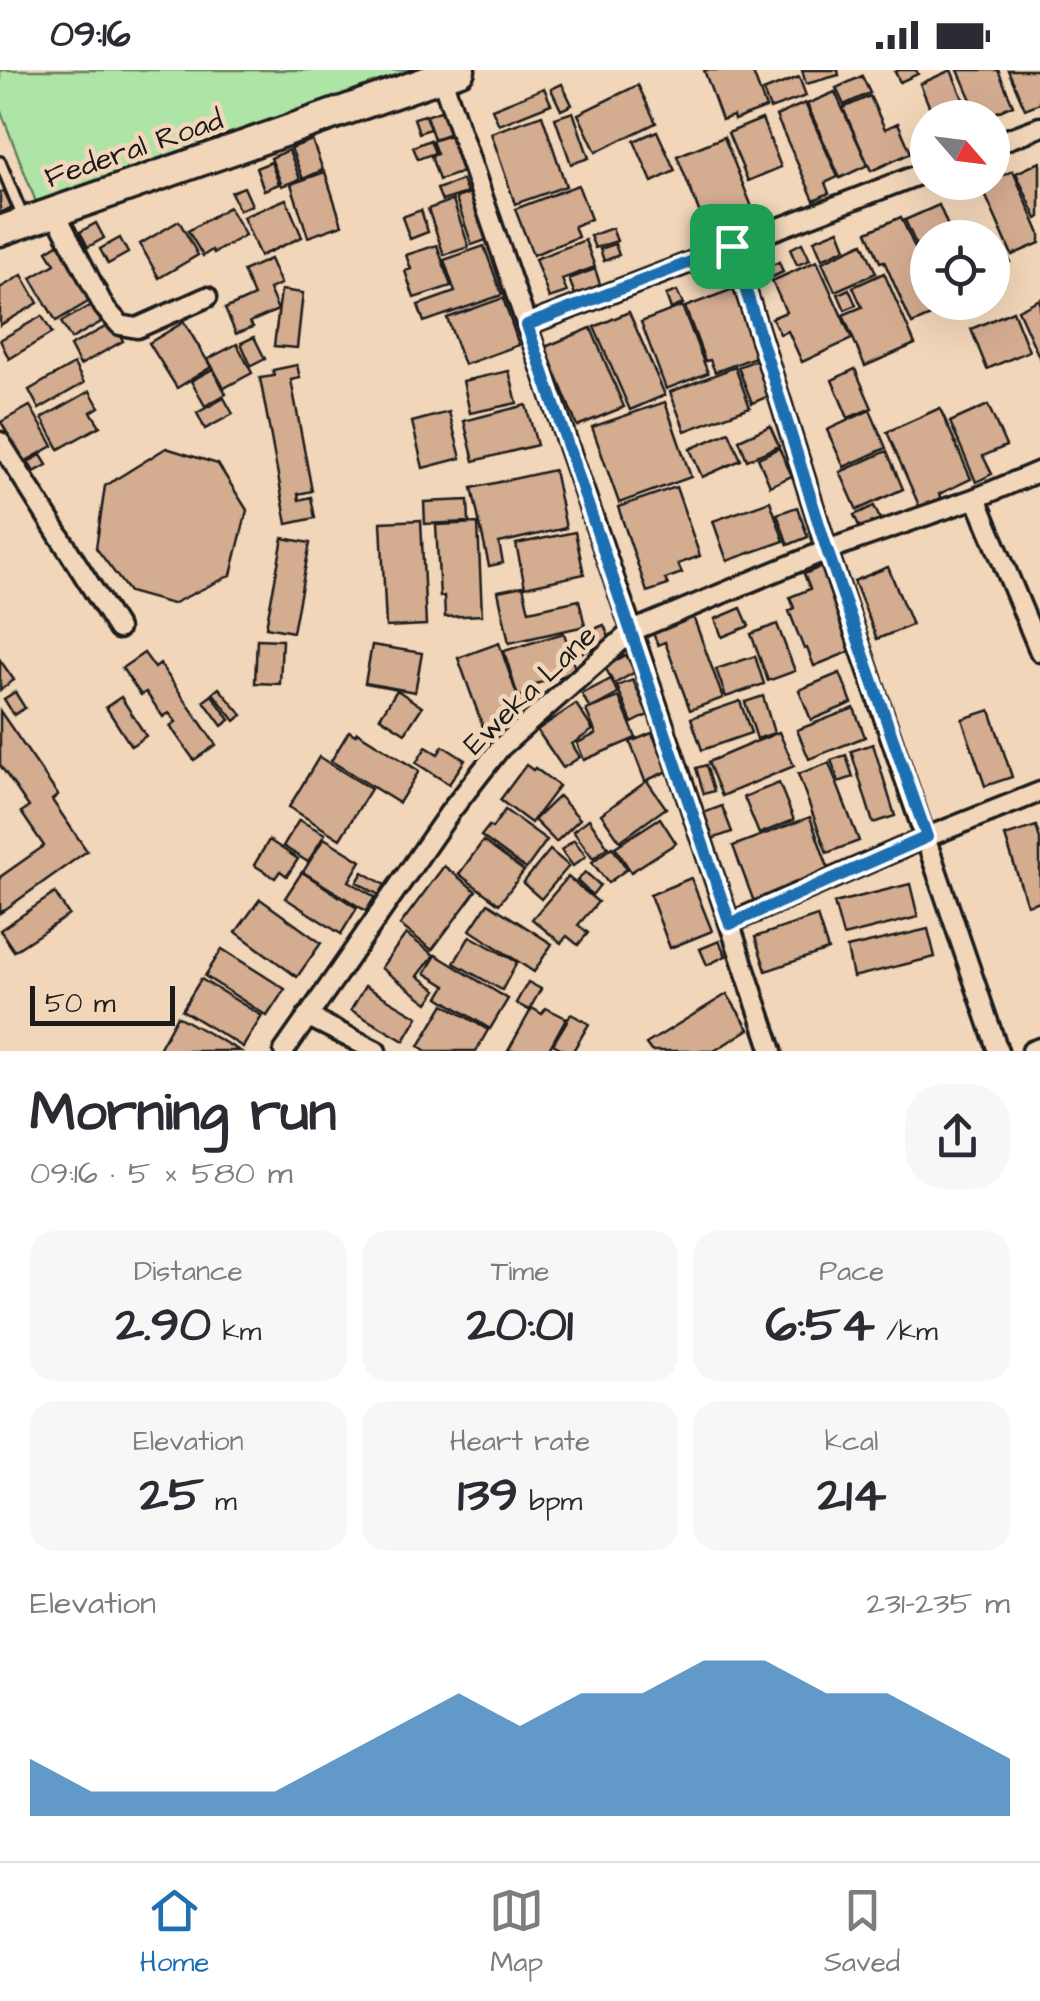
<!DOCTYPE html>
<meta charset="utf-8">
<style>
body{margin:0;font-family:"Architects Daughter",sans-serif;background:#f7f7f7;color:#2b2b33;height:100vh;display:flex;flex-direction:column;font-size:38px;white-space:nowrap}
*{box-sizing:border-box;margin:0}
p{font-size:32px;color:#7c7c81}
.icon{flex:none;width:55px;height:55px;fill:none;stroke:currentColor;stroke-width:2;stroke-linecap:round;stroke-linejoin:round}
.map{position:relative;height:981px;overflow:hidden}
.sheet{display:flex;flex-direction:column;background:#fff;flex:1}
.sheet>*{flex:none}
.needle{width:65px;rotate:118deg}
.fabs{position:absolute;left:910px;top:30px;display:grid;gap:20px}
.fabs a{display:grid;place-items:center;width:100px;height:100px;border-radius:50%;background:#fff;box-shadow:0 10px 40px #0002;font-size:50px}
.scale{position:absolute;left:30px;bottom:25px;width:145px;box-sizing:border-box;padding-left:10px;border:5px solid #1c1c1c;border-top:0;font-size:28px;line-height:35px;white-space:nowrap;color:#1c1c1c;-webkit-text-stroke:8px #f2d6b9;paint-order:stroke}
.pin{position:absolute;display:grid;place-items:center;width:85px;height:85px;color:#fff;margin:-42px;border-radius:20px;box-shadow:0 5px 15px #0006}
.round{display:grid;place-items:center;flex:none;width:105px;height:105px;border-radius:40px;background:#f7f7f7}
.headline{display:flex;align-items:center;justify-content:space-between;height:170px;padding:0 30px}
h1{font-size:55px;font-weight:700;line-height:75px}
.stats{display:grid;grid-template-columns:repeat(3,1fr);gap:15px;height:170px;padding:10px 30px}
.stats div{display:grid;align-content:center;border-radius:25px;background:#f7f7f7;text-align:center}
.stats b{font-size:50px;font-weight:700}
.stats small{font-size:28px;font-weight:400}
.stats p{font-size:28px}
.chart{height:280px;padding:20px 30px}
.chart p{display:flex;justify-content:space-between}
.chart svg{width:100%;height:180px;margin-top:10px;fill:#1f6fb2;opacity:.7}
.status{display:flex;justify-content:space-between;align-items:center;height:70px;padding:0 50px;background:#fff;direction:ltr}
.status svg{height:28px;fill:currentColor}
.tabs{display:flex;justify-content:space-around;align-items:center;height:140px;border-top:2px solid #e1e1e2;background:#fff;font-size:28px;color:#7c7c81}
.tabs a{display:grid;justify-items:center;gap:5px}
.tabs .on{color:#1f6fb2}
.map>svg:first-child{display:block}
.green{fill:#aee4a6;stroke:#658061;stroke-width:2.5}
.building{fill:#d4ac90;stroke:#1c1c1c;stroke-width:2.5}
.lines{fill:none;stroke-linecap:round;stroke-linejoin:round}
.lane-casing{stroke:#1c1c1c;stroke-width:16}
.street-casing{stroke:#1c1c1c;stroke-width:25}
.secondary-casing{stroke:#1c1c1c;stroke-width:35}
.lane{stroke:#f2d6b9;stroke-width:9}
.street{stroke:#f2d6b9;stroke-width:18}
.secondary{stroke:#f2d6b9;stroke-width:28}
.route-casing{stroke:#fff;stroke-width:20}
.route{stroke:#1f6fb2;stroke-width:12}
.labels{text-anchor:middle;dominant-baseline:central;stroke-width:9;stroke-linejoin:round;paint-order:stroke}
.street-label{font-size:30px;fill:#1c1c1c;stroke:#f2d6b9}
</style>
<div class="status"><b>09:16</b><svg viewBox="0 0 49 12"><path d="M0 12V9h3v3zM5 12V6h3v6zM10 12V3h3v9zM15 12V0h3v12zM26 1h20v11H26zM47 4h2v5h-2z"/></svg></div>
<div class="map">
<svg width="1040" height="981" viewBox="0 0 1040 981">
<rect width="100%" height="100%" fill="#f2d6b9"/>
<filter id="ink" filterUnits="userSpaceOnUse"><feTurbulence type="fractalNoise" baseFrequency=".01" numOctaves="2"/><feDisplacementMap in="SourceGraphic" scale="20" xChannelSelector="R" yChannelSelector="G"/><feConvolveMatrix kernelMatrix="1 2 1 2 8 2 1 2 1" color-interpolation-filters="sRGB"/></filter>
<g filter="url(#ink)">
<!-- green -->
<path class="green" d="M0,0h422l-383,140 -39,-101z"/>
<!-- building -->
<g class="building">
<path d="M704,0h48l14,38 -32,12 -1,-4 -11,4z"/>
<path d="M802,0h36l1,5 -33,9z"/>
<path d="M899,0h17l2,4 -18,8 -5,-10z"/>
<path d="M951,0l20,48h-37l-14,-34z"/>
<path d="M958,0h40l15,35 -29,13h-5z"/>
<path d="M1008,0h32v33l-15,6z"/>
<path d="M862,6l8,17 -26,12 -8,-17z"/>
<path d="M799,7l7,19 -36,13 -7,-18z"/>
<path d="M562,14l10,21 -11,5 -10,-21z"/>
<path d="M638,15l18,38 -60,29 -18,-38z"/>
<path d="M544,18l7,16 -52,21 -7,-16z"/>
<path d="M835,22l33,73 -28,13 -33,-74z"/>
<path d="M870,26l15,33 13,-6 13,30 -40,18 -28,-63z"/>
<path d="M805,33l33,74 -13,6 4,10 -15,7 -38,-84z"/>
<path d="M443,40l8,23 -17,6 -8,-23z"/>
<path d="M573,42l16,46 -18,6 -16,-46z"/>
<path d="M425,45l5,14 -11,4 -5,-15z"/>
<path d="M542,45l24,71 -51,18 -24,-71z"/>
<path d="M762,49l19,48 -33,14 -20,-48z"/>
<path d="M657,61l18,40 -23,11 -18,-41z"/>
<path d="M450,65l13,37 -24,8 -8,-24 6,-2 -5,-13z"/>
<path d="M724,67l28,70 -47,19 -28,-70z"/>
<path d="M312,70l11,30 -20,9 -12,-31z"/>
<path d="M430,70l5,13 -17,6 -5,-12z"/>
<path d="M289,80l11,29 -18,7 -11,-28z"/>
<path d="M271,92l8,22 -15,6 -8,-22z"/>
<path d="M1040,92v55l-3,2 -21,-46z"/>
<path d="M1013,101l27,63v9l-28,12 -31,-70 11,-3v-2z"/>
<path d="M325,102l17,53 -34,12 -17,-53z"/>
<path d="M462,110l5,13 -25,8 -5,-12z"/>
<path d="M578,115l13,34 -17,7 4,11 -45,18 -18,-46z"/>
<path d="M244,117l8,18 -13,5 -8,-18z"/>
<path d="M4,121l8,16 -12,6v-20z"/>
<path d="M470,123l16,47 -14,5 -16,-47z"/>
<path d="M286,129l16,38 -42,19 -17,-39z"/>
<path d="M453,130l16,47 -25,8 -16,-46z"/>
<path d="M939,135l14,33h-25v33l-23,-51z"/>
<path d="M229,137l16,28 -31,18 -2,-3 -9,6 -15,-25z"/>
<path d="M421,140l7,22 -18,7 -8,-22z"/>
<path d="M901,147l27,60v25h11l3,9 -30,13 -28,-63 -4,1 -13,-30z"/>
<path d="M179,151l19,34 -39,23 -19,-34z"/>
<path d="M96,153l8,15 -16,9 -8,-15z"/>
<path d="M612,158l5,13 -22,7 -5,-12z"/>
<path d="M839,160l7,18 -24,11 -8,-19z"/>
<path d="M120,168l8,15 -20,11 -8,-15z"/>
<path d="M585,170l10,27 -33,12 5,13 -18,6 -14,-39z"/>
<path d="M61,172l32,57 -37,22 -25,-43 24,-14 -8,-13z"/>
<path d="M802,173l8,17 -13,5 -7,-16z"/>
<path d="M863,173l13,30 -41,18 -13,-29z"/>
<path d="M615,174l4,11 -15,6 -4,-12z"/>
<path d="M437,175l14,41 -37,12 -9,-27 6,-2 -5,-14z"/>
<path d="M484,176l18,49 -78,27 -6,-17 37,-13 -11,-32z"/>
<path d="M1004,178l6,14 -15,6 -3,-15z"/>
<path d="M270,189l11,25 -12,5 9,21 -28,12 3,5 -17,7 -11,-25 29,-13 -11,-25z"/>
<path d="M817,191l35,78 -50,23 -14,-31 -8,3 -8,-16 14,-6 -14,-31z"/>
<path d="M779,192l4,10 -15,7 -5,-10z"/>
<path d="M595,199l6,18 -25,10 -7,-18z"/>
<path d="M884,203l31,71 -50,22 -22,-51 19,-8 -9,-20z"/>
<path d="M22,205l16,28 -38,22v-37z"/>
<path d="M733,219l25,67 -43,16 -5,-12 -5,1 -20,-54z"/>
<path d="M849,219l7,16 -11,5 -7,-16z"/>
<path d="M281,220l22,3 -6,55 -23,-2z"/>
<path d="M677,221l6,13 -12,5 -5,-14z"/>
<path d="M503,228l16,47 -55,20 -17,-47z"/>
<path d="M1040,229v60l-22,-49z"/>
<path d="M92,235l9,17 -30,17 -10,-17z"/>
<path d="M682,236l26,67 -42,16 -25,-67z"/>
<path d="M1013,241l16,40 -42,18 -16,-40z"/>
<path d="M629,242l36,83 -35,15 -36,-83z"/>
<path d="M42,246l10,17 -43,26 -9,-19z"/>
<path d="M184,252l27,45 -34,21 -28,-45z"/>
<path d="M113,253l10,18 -43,24 -10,-19z"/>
<path d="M591,258l33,79 -47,19 -32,-79z"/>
<path d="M254,267l11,22 -14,7 -10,-23z"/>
<path d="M237,274l15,29 -28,15 -16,-29z"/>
<path d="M756,290l13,36 -17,7 -14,-36z"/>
<path d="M74,294l10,19 -45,26 -10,-19z"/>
<path d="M297,295l3,13 -9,2 21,111 -14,3 1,6 12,-3 4,21 -28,6 -27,-146 14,-2 -1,-6z"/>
<path d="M735,297l15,40 -65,24 -15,-39z"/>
<path d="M213,299l13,25 -21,12 -14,-25z"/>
<path d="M855,299l17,39 -24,10 -16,-38z"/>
<path d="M509,301l8,32 -47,10 -7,-32z"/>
<path d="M90,321l9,16 -8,5 9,14 -41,23 -17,-31z"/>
<path d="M224,328l9,16 -28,15 -8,-16z"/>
<path d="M665,332l26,75 -72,26 -27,-76z"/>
<path d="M526,335l11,40 -63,16 -10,-40z"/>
<path d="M988,335l18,41 -23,10 9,18 -16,8 -26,-60z"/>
<path d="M30,336l23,40 -29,16 -23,-40z"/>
<path d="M940,338l31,71 -32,15 3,7 -21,9 -34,-78z"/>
<path d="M870,340l16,38 -42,19 -17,-37z"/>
<path d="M449,342l12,46 -38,10 -11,-46z"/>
<path d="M770,356l9,20 -32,14 -8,-20z"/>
<path d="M729,362l12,28 -39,17 -12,-28z"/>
<path d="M166,378l52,16 29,46 -16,65 -59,29 -43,-12 -33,-44 9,-62z"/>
<path d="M779,378l13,28 -22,10 -12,-28z"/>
<path d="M887,381l16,38 -46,21 -17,-38z"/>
<path d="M41,385l6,10 -13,7 -6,-10z"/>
<path d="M554,400l12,58 -67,15 4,20 -14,3 -17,-78z"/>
<path d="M676,417l24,69 -22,8 4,9 -17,6 3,6 -21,7 -29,-85z"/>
<path d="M468,430l1,22 -44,2 -1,-22z"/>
<path d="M770,431l14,40 -57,20 -14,-40z"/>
<path d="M874,436l6,13 -20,9 -6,-13z"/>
<path d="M797,437l11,30 -20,8 -11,-31z"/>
<path d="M421,450l5,105 -40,2 -5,-105z"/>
<path d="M478,453l4,92 -37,2 -1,-21 -4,1 -4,-72z"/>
<path d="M575,462l9,42 -59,13 -9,-43z"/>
<path d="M283,468l27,5 -17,89 -27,-5z"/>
<path d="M823,496l33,83 -42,17 -7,-18 -3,1 -15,-38 5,-3 -4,-11 20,-8 -6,-15z"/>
<path d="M888,497l24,58 -35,14 -23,-58z"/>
<path d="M523,516l6,25 50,-11 6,26 -76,17 -11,-52z"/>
<path d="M741,538l8,18 -27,11 -7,-18z"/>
<path d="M693,546l30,82 -33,12 -25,-68 -7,3 -6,-14z"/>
<path d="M777,554l18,47 -27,10 -17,-47z"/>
<path d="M604,555l7,17 -33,12 -6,-16z"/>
<path d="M564,563l12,39 -44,13 2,8 -16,4 -14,-46z"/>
<path d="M257,569l25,1 -2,44 -25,-1z"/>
<path d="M499,573l25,72 -10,3 3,9 -30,11 -29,-80z"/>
<path d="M372,575l50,8 -7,39 -50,-9z"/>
<path d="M144,583l11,15 5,-4 56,81 -22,15 -24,-34 6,-4 -7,-9 -6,4 -17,-25 -5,3 -19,-27z"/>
<path d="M626,585l9,17 -21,12 -9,-17z"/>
<path d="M755,586l9,28 -38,13 -10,-28z"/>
<path d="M0,590l14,20 -14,10z"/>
<path d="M840,603l12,30 -41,17 -12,-30z"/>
<path d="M611,609l7,15 -28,15 -8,-15z"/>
<path d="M633,610l15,35 -16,8 -15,-37z"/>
<path d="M219,618l23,27 -7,6 -22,-28z"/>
<path d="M397,620l25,17 -17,26 -25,-16z"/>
<path d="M15,622l10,16 -11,7 -10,-16z"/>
<path d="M212,625l18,25 -8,6 -18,-25z"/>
<path d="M763,626l11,37 -17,6 -12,-37z"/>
<path d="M121,627l25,39 -15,10 -25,-39z"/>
<path d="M619,627l17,41 -52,22 -7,-17 19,-9 -10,-24z"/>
<path d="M740,631l11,32 -49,17 -11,-32z"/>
<path d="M576,634l17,26 -21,14 8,13 -17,11 -26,-38z"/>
<path d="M854,638l11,29 -56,22 -12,-29z"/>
<path d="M990,640l22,67 -27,9 -23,-67z"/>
<path d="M0,641l58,84 -6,5 35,51 -87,62v-36l44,-31 -23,-34 8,-5 -29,-42z"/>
<path d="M349,661l6,4 2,-3 62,39 -20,32 -68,-42z"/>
<path d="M779,662l15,34 -72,30 -14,-34z"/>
<path d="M652,663l16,38 -23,10 -15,-39z"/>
<path d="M873,674l22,72 -22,7 -22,-72z"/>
<path d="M443,676l22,14 -16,24 -33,-21 10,-16 12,7z"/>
<path d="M846,685l7,22 -14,5 -8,-22z"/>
<path d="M319,687l52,32 -31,50 -51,-32z"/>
<path d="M829,693l30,78 -32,12 -29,-79z"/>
<path d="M526,695l7,5 2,-2 24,18 -28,37 -31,-23z"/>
<path d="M706,695l8,26 -10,3 -8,-26z"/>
<path d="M647,711l19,27 -46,33 -19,-27z"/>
<path d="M779,713l15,37 -35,14 -15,-37z"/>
<path d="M559,726l21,23 -24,23 -22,-22z"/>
<path d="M722,736l10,26 -20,7 -9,-26z"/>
<path d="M505,740l42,30 -21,29 -45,-33 8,-10 3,2z"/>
<path d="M810,747l20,56 -76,29 -21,-56z"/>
<path d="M660,748l16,25 -45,29 -16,-25z"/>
<path d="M589,749l19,28 -15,11 -20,-27z"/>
<path d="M299,750l26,14 -17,28 -25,-16z"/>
<path d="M1036,756l4,13v62l-13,4 -22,-69z"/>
<path d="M324,768l37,23 -12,20 26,16 -9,14 -63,-39z"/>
<path d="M269,770l29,19 -11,17 -7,-5 -5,7 -21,-13z"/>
<path d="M574,770l12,16 -13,10 -12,-16z"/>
<path d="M483,771l41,30 -25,33 -40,-30z"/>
<path d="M612,777l15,22 -19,14 -16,-21z"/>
<path d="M550,780l19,16 -28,33 -18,-16z"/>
<path d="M444,796l32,25 -44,59 -32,-25z"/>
<path d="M302,802l55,36 -16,26 -56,-36z"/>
<path d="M363,802l22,13 -6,10 -22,-13z"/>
<path d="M585,802l15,13 -8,10 -15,-14z"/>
<path d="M568,807l30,25 -20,23 10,8 -10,12 -11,-9 -6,7 -29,-24z"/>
<path d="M691,808l21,53 -42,17 -20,-53z"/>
<path d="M910,814l8,33 -75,19 -9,-33z"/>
<path d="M55,823l14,22 -55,36 -14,-21z"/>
<path d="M260,829l61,44 -24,34 -61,-45z"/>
<path d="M488,833l64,41 -18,28 -64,-42z"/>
<path d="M817,846l11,34 -62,21 -11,-34z"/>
<path d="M928,859l7,28 -82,20 -6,-29z"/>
<path d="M406,864l28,21 -16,21 19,14 -9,13 -47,-35z"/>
<path d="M470,866l47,26 -15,28 -48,-27z"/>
<path d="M719,871l7,15 -19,9 -7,-16z"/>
<path d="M222,879l63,40 -18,27 -62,-40z"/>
<path d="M436,885l72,44 -18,30 -51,-32 7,-11 -21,-13z"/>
<path d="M201,909l61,37 -19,31 -61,-37z"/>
<path d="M528,912l13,7 -12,21 -13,-7z"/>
<path d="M365,916l53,31 -14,24 -53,-31z"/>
<path d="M727,924l22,35 -35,22h-63l-5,-7z"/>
<path d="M444,934l44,26 -12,21h-50l-7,-5z"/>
<path d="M532,938l10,6 4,-6 20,10 -18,33h-40z"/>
<path d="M571,944l18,10 -16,27h-7l-13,-7z"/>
<path d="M177,946l63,35h-82z"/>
</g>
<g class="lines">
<!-- lane casing -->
<g class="lane-casing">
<path id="lane" d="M0,92l24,58"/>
</g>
<!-- street casing -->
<g class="street-casing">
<g id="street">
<path d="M439,0l193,561 140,420"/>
<path d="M992,75l48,-18"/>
<path d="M55,142l49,95 16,18 17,3 70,-31"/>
<path d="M732,176l95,304 171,501"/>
<path d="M527,255l401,-154"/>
<path d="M0,372l118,187"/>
<path d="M976,428l64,154"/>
<path d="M730,853l197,-86 113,-45"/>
<path d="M307,946l69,35"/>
<path d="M284,981l166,-239 50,-64 132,-117 195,-81 149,-52 64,-27"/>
<path d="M1032,981l8,-3"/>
</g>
</g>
<!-- secondary casing -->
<g class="secondary-casing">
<path id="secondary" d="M0,161l460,-161"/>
</g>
<!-- lane -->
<use href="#lane" class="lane"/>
<!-- street -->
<use href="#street" class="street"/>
<!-- secondary -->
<use href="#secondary" class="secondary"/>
</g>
</g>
<g class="lines" filter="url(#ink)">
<!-- route casing -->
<g class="route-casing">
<path id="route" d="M732,176l95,304 100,287 -197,87 -203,-599z"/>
</g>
<!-- route -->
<use href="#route" class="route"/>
</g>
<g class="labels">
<!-- street labels -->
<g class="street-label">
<text transform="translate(134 79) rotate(-19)">Federal Road</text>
<text transform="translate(530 620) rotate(-44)">Eweka Lane</text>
</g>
</g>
</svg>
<div class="fabs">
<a><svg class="needle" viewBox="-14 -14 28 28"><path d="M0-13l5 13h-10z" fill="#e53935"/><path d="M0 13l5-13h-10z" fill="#7c7c81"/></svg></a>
<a><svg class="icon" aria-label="locate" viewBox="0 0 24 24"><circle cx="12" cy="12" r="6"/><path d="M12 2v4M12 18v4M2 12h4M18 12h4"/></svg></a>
</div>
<div class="scale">50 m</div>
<div class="pin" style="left:732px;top:176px;background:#1e9e55"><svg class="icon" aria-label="arrive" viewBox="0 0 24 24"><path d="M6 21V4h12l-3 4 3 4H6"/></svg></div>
</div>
<section class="sheet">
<div class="headline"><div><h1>Morning run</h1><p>09:16 · 5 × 580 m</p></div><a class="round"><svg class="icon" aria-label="share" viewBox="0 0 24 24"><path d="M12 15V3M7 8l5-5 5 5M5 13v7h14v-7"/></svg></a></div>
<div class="stats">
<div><p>Distance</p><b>2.90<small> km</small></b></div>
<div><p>Time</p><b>20:01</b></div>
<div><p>Pace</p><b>6:54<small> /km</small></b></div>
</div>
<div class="stats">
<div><p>Elevation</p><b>25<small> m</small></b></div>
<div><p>Heart rate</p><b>139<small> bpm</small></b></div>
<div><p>kcal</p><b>214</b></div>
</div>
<div class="chart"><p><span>Elevation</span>231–235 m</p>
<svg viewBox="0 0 160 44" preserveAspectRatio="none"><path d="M0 44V30L10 38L20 38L30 38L40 38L50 30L60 22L70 14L80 22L90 14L100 14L110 6L120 6L130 14L140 14L150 22L160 30V44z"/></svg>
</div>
</section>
<nav class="tabs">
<a class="on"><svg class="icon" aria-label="home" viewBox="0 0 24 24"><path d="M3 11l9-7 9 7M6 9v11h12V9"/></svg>Home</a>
<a><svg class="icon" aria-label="map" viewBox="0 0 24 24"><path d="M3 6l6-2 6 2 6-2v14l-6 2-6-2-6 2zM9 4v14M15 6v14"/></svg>Map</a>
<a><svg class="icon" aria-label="saved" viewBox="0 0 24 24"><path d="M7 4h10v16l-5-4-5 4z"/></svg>Saved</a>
</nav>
